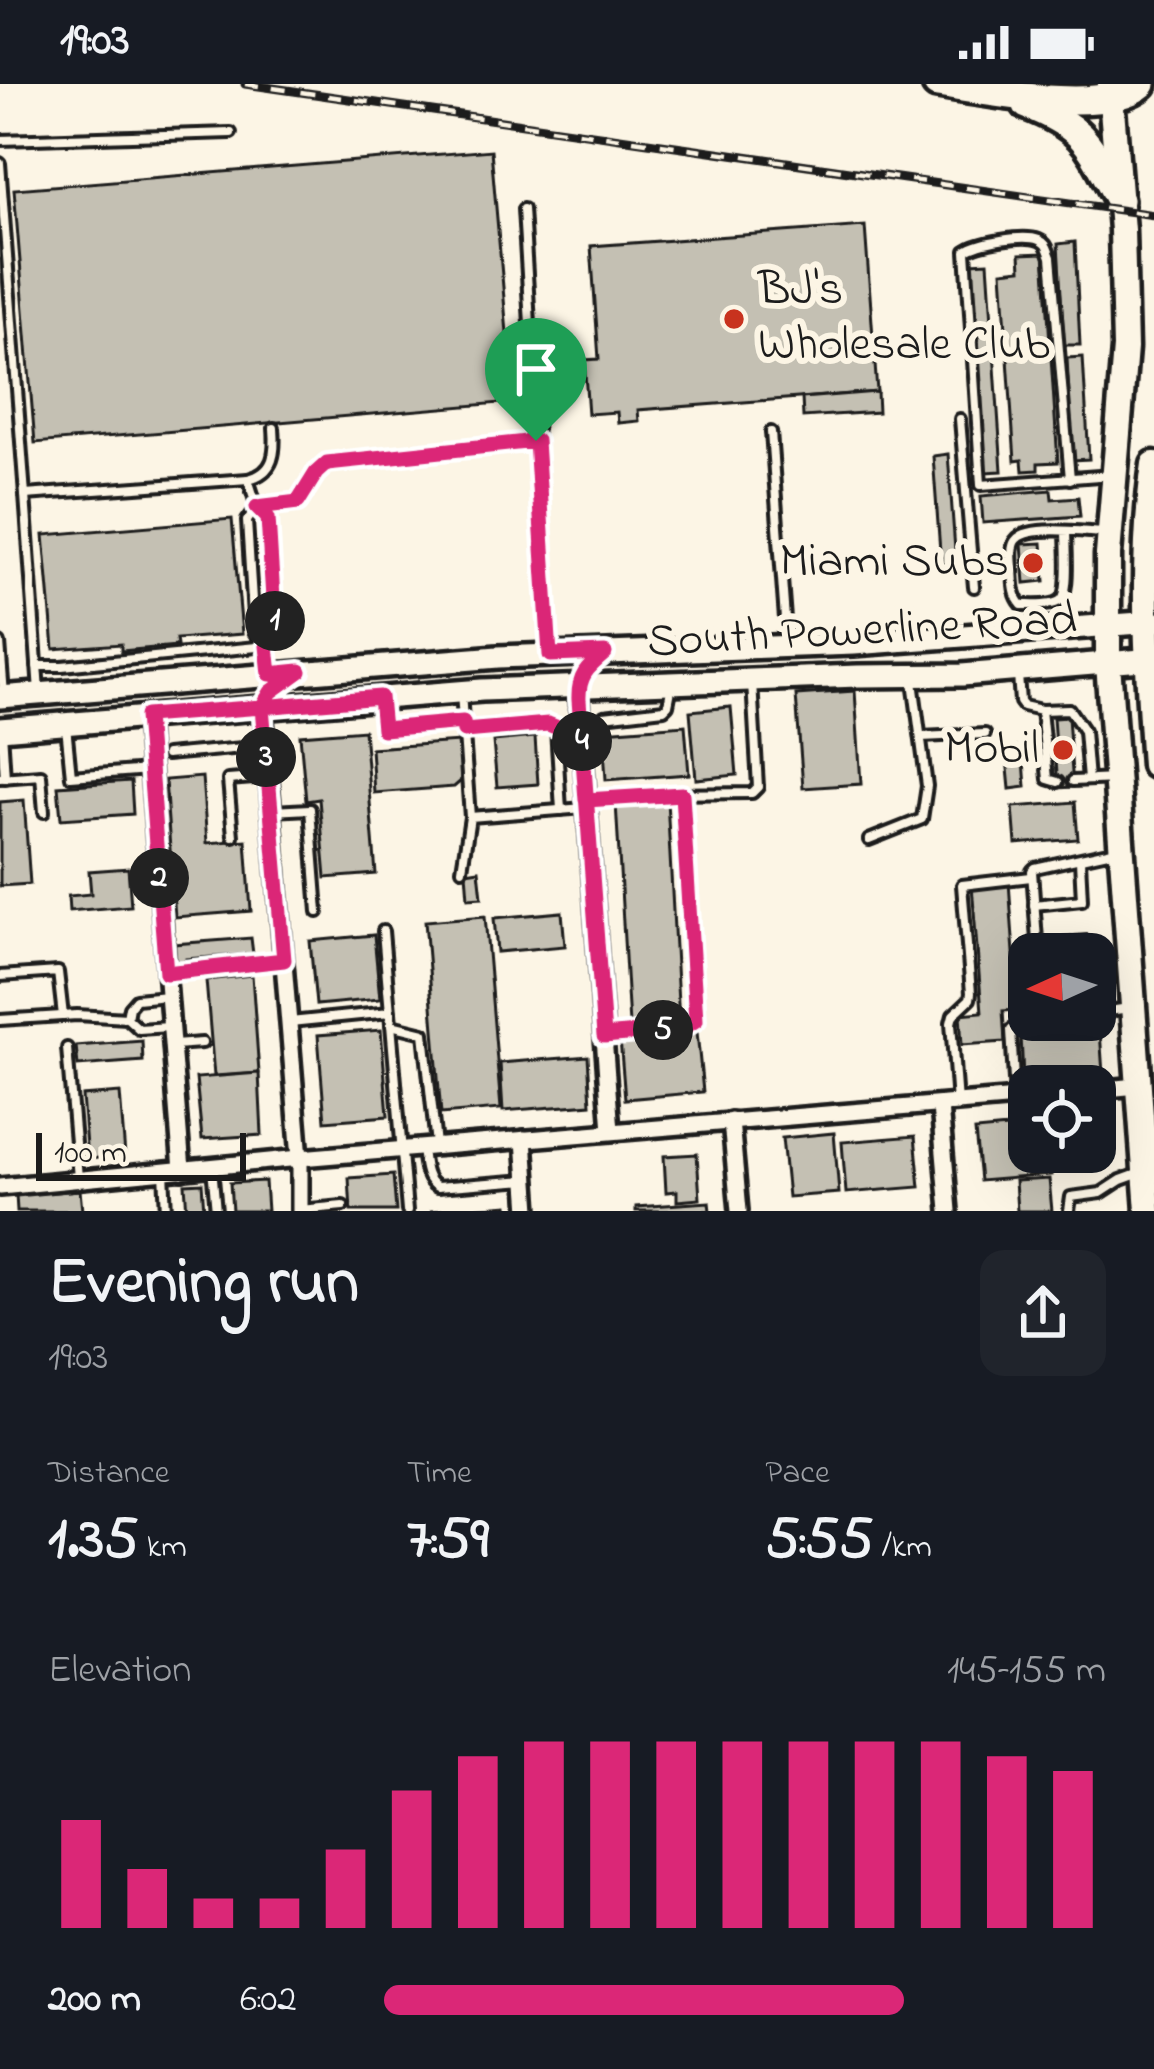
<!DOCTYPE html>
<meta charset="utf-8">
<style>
body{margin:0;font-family:"Indie Flower",sans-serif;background:#20242c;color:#f1f3f6;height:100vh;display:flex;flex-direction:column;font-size:45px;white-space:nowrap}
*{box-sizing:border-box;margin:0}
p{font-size:39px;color:#9ea1a6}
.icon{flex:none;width:66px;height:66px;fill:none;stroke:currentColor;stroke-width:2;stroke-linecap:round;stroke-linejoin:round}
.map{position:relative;height:1127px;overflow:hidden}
.details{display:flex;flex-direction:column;background:#171b24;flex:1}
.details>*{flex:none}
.needle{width:78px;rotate:267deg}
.tools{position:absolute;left:1008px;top:849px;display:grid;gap:24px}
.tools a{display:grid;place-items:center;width:108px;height:108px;border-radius:24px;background:#171b24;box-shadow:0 12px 48px #0002;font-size:60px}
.scale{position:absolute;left:36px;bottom:30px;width:210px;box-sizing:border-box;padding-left:12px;border:6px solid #1c1c1c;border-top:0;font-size:33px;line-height:42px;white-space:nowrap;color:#1c1c1c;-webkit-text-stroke:9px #fcf5e5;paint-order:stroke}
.pin{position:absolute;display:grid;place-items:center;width:102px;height:102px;color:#fff;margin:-123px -51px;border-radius:50% 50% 50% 0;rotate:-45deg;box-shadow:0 0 12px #0007}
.pin .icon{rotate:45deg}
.km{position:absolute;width:60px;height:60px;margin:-30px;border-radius:50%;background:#222;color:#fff;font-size:33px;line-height:60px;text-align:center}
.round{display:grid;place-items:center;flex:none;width:126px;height:126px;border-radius:24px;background:#20242c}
.head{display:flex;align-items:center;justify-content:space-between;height:204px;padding:0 48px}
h1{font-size:66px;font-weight:700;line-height:90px}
.stats{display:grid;grid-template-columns:repeat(3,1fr);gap:18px;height:204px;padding:12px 48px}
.stats div{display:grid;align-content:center}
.stats b{font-size:60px;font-weight:700}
.stats small{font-size:33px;font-weight:400}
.stats p{font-size:33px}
.chart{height:336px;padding:24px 48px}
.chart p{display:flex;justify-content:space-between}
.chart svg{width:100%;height:216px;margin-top:12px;stroke:#db2777;stroke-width:6}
ul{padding:0 48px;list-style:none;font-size:39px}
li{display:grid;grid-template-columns:192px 144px 1fr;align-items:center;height:90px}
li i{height:30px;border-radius:15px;background:#db2777}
.status{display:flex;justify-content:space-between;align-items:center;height:84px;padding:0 60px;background:#171b24;direction:ltr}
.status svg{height:33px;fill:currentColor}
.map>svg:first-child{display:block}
.building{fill:#c4c0b3;stroke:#1c1c1c;stroke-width:3}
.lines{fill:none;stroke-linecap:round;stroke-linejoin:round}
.service-casing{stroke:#1c1c1c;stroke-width:16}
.minor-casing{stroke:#1c1c1c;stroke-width:24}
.secondary-casing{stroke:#1c1c1c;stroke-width:30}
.trunk-casing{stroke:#1c1c1c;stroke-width:33}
.motorway-casing{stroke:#1c1c1c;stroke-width:36}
.service{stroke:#fcf5e5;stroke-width:8}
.minor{stroke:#fcf5e5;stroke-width:15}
.secondary{stroke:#fcf5e5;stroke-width:21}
.trunk{stroke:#fcf5e5;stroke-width:24}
.motorway{stroke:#fcf5e5;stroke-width:27}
.rail-casing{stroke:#1c1c1c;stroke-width:9}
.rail{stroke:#fcf5e5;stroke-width:4.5;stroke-dasharray:14;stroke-linecap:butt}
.route-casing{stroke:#fff;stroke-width:24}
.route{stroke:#db2777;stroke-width:15}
.poi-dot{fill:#c8321e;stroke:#fcf5e5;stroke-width:4.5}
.labels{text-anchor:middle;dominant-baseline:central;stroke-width:12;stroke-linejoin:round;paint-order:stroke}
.poi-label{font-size:48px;fill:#1c1c1c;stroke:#fcf5e5;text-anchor:end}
.street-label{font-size:48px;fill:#1c1c1c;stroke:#fcf5e5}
</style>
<div class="status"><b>19:03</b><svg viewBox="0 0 49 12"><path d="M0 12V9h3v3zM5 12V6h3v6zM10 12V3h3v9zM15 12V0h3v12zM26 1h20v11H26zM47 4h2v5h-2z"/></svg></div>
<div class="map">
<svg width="1154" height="1127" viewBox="0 0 1154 1127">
<rect width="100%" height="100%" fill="#fcf5e5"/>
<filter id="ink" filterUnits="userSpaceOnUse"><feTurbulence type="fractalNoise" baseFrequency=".00833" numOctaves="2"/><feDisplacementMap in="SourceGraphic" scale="24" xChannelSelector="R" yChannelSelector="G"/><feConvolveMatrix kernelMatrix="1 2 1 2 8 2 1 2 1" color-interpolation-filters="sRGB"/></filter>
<g filter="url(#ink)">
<!-- building -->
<g class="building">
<path d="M491,66l22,252 -478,41 -21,-254z"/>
<path d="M865,142l12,166 -239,18 1,11 -21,2 -1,-11 -29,2 -4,-54 15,-1 -8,-113z"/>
<path d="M1075,158l5,103h-16l-6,-101z"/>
<path d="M1044,169l14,209 -20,1v7l-15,1 -1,-11 -7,1 -13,-190 19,-2 -1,-15z"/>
<path d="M988,178l14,209 -17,1 -14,-209z"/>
<path d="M1083,273l6,102 -17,1 -5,-102z"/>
<path d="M877,308l1,20 -75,5 -1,-19z"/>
<path d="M948,370l8,110 -15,1 -8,-109z"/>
<path d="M1051,406l1,9 26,-2 2,19 -97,7 -2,-27z"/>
<path d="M232,435l10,115 -66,5 1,7 -56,5v-7l-67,5 -10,-114z"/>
<path d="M1042,459l3,38 -20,2 -3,-39z"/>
<path d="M855,607l6,93 -58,4 -7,-93z"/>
<path d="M731,623l6,68 -41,4 -6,-68z"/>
<path d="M1068,633l5,70 -15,1 -5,-70z"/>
<path d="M685,641l4,49 -83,6 -3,-49z"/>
<path d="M364,646l12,144 -50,4 -7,-79 -13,2 -6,-66z"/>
<path d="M535,653l3,47 -41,3 -4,-46z"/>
<path d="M459,658l3,38 -8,7 -80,6 -3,-45z"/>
<path d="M1023,663l3,40 -16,2 -4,-41z"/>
<path d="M202,693l5,66 39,-3 5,71 -76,6 -10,-137z"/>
<path d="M131,697l2,33 -72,5 -3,-33z"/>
<path d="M24,716l6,84 -30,2v-84z"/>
<path d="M667,716l12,222 -50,3 -13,-222z"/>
<path d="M1075,718l3,37 -62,5 -3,-37z"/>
<path d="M128,784l3,38 -62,5 -1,-15 23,-2 -2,-23z"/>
<path d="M479,786l3,27 -14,1 -2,-26z"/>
<path d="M1009,798l9,128 -15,1 2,31 -43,3 -2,-31 22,-2 -10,-127z"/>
<path d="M562,828l3,34 -68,6 -3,-34z"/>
<path d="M485,832l16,193 -60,5 -16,-193z"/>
<path d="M374,851l6,64 -64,6 -6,-64z"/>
<path d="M251,854l2,16 -67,5v5l-10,1 -2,-21z"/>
<path d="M252,891l7,98 -45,3 -8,-96z"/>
<path d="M381,946l7,86 -63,5 -7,-86z"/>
<path d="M1100,947l3,43 -80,4 -2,-43z"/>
<path d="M697,948l6,60 -78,7 -5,-60z"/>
<path d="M142,957l1,20 -65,5 -2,-20z"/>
<path d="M588,972l3,48 -88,7 -3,-48z"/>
<path d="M259,989l3,62 -60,4 -6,-61z"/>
<path d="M120,1009l5,63 -38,3 -5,-63z"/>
<path d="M1095,1034h6l4,45 -15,-1 1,6h-8v-5l-15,1 -1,-12h28z"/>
<path d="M1029,1042v26h20l2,23 -71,6 -5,-50z"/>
<path d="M834,1049l5,60 -51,4 -6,-59z"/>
<path d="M915,1052l5,51 -74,6 -4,-51z"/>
<path d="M697,1070l3,45 -23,2v-10l-11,1 -2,-36z"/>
<path d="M393,1091l3,36h-45l-2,-33z"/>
<path d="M1049,1095l3,32h-35l-2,-30z"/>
<path d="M265,1097l2,30h-35l-2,-28z"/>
<path d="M202,1099l2,28h-17l-2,-27z"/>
<path d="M80,1106l2,21h-65l-1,-16z"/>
<path d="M709,1118l1,9h-74v-4z"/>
<path d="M508,1121l1,6h-79z"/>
</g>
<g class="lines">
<!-- service casing -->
<g class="service-casing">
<g id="service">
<path d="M0,56l231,-7"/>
<path d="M0,79l25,332"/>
<path d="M523,125l27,442"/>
<path d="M960,335l14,168"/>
<path d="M771,348l16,214"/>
<path d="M248,395c27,-6 28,-27 26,-51"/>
<path d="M1070,395l-19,-222c-4,-9 -3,-13 -12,-17 -15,-6 -61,2 -73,11l15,234 131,-10"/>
<path d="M257,423l10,11 8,113 -8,15 -13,-14 -7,-111z"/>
<path d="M1066,447c0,14 4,61 -5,69 -8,7 -29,5 -39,5 -9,-10 -8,-22 -9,-36 0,-8 -3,-20 2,-28 11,-18 73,-8 93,-8"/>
<path d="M0,559l4,52"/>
<path d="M37,582h25l205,-20 2,27"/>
<path d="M1018,591l2,27 3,4 18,4 7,69 10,3"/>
<path d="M39,608l-14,-197 223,-16 9,28 41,-5 18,-29 11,-10 209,-22"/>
<path d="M461,609l9,124"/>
<path d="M381,619l2,26 80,-7"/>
<path d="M1041,626l28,-1 15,22 4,49"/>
<path d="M604,632l60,-7 4,-4 4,-20"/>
<path d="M579,638l-23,6 12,4h13"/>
<path d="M66,642l5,50 78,-6"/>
<path d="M2,647l3,47"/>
<path d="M464,647l89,-6 3,3 5,82"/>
<path d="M921,653l64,-3"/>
<path d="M166,671l99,-9"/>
<path d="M0,694l41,-3 3,37"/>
<path d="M1073,697l42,-2"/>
<path d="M587,716l79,-6 86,-1 6,-6 -6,-105"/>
<path d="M272,727l38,-2 8,103"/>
<path d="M233,752l-5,-56 39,-3"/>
<path d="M869,756l53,-21 5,-33 -14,-105"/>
<path d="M462,785l8,-52 115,-9"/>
<path d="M1034,821l48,-5 -2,-40"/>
<path d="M383,847l24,280"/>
<path d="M1037,861l50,-4 1,13"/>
<path d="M1038,870l-6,-83 3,-3 82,-18"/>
<path d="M166,889l116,-13"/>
<path d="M0,892l58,-4 5,44"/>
<path d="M1095,929l34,-5"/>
<path d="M127,934l2,-11 7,-8 31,-3"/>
<path d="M0,936l77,-5 50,3 12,11 30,-2"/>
<path d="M290,938l100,-10"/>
<path d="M391,941l33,8 12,112"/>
<path d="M606,952l76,-7 14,-9 -14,-226"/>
<path d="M174,961l28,-2"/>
<path d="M67,964l11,130"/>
<path d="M1015,1013l-4,-67 10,-7 22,-3"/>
<path d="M957,1019l-6,-80 2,-8 17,-16 1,-6 -9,-108 69,-8"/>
<path d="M422,1065c2,14 2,31 15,38l90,-7"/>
<path d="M212,1083l4,44"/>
<path d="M164,1088l2,39"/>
<path d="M300,1126l43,-4"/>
<path d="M1069,1127l2,-14 30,-4 20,-13 22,-8"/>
</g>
</g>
<!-- minor casing -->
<g class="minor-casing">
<g id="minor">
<path d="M578,602l33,445"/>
<path d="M263,623l37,451v53"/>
<path d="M146,632l36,454"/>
<path d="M1095,1006l43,-4"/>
<path d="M940,1022l9,105"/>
<path d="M731,1037l8,90"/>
<path d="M524,1055l5,72"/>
<path d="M0,1103l300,-29 729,-61"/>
</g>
</g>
<!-- secondary casing -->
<g class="secondary-casing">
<g id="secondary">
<path d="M0,613l498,-40 356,-13 300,-22"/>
<path d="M0,645l482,-39 376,-14 104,-1 192,-16"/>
</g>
</g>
<!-- trunk casing -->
<g class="trunk-casing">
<g id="trunk">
<path d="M1110,0l12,146 3,118 -17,207v108l40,548"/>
<path d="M1154,380c-14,99 -7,201 0,301"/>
</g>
</g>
<!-- motorway casing -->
<g class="motorway-casing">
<g id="motorway">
<path d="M937,0c48,7 168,32 205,0"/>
<path d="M1027,21c61,24 63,41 92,95"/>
</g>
</g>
<!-- service -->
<use href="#service" class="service"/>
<!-- minor -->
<use href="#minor" class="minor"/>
<!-- secondary -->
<use href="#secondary" class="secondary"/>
<!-- trunk -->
<use href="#trunk" class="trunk"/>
<!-- motorway -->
<use href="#motorway" class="motorway"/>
<!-- rail casing -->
<g class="rail-casing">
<path id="rail" d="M245,0l909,131"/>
</g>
<!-- rail -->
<use href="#rail" class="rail"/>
</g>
</g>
<g class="lines" filter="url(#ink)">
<!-- route casing -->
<g class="route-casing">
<path id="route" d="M536,357l-209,22 -11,10 -18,29 -41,5 11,11 7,113 -8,15 3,28 30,-3 -29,21 -9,15 -116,9 20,257 118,-13 -22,-253 118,-10 3,32 80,-7 1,9 84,-7 20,8h13l5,68 96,-6 14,226 -14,9 -78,7 -25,-336c-1,-24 8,-32 26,-47l-55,2 -14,-214"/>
</g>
<!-- route -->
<use href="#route" class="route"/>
</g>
<!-- markers -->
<g class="poi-dot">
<circle cx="734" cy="235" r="12"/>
<circle cx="1033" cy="479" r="12"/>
<circle cx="1063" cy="666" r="12"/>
</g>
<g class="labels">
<!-- poi labels -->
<g class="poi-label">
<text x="758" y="207" text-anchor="start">BJ's<tspan x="758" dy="55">Wholesale Club</tspan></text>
<text x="1009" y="479">Miami Subs</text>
<text x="1039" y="666">Mobil</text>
</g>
<!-- street labels -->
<g class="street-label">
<text transform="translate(862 548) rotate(-3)">South Powerline Road</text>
</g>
</g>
</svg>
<div class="tools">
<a><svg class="needle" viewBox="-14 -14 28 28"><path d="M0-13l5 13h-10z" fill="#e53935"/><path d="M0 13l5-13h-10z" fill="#9ea1a6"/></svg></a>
<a><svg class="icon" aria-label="locate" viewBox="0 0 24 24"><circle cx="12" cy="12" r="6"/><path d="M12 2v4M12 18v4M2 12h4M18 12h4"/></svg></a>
</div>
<div class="scale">100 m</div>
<div class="pin" style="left:536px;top:357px;background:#1e9e55"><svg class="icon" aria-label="arrive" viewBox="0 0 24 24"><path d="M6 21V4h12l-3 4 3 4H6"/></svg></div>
<b class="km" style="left:275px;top:537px">1</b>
<b class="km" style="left:159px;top:794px">2</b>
<b class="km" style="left:266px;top:673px">3</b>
<b class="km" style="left:582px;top:657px">4</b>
<b class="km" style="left:663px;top:946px">5</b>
</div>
<section class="details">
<div class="head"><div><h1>Evening run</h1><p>19:03</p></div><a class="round"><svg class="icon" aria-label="share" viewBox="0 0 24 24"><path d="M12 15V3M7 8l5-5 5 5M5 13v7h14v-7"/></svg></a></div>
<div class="stats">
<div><p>Distance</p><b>1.35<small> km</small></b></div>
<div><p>Time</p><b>7:59</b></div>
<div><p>Pace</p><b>5:55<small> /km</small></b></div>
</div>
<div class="chart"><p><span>Elevation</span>145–155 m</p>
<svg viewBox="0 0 160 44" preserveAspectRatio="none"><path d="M5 44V22M15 44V32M25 44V38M35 44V38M45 44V28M55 44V16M65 44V9M75 44V6M85 44V6M95 44V6M105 44V6M115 44V6M125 44V6M135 44V6M145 44V9M155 44V12"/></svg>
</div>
<ul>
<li><b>200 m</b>6:02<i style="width:72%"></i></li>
</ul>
</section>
